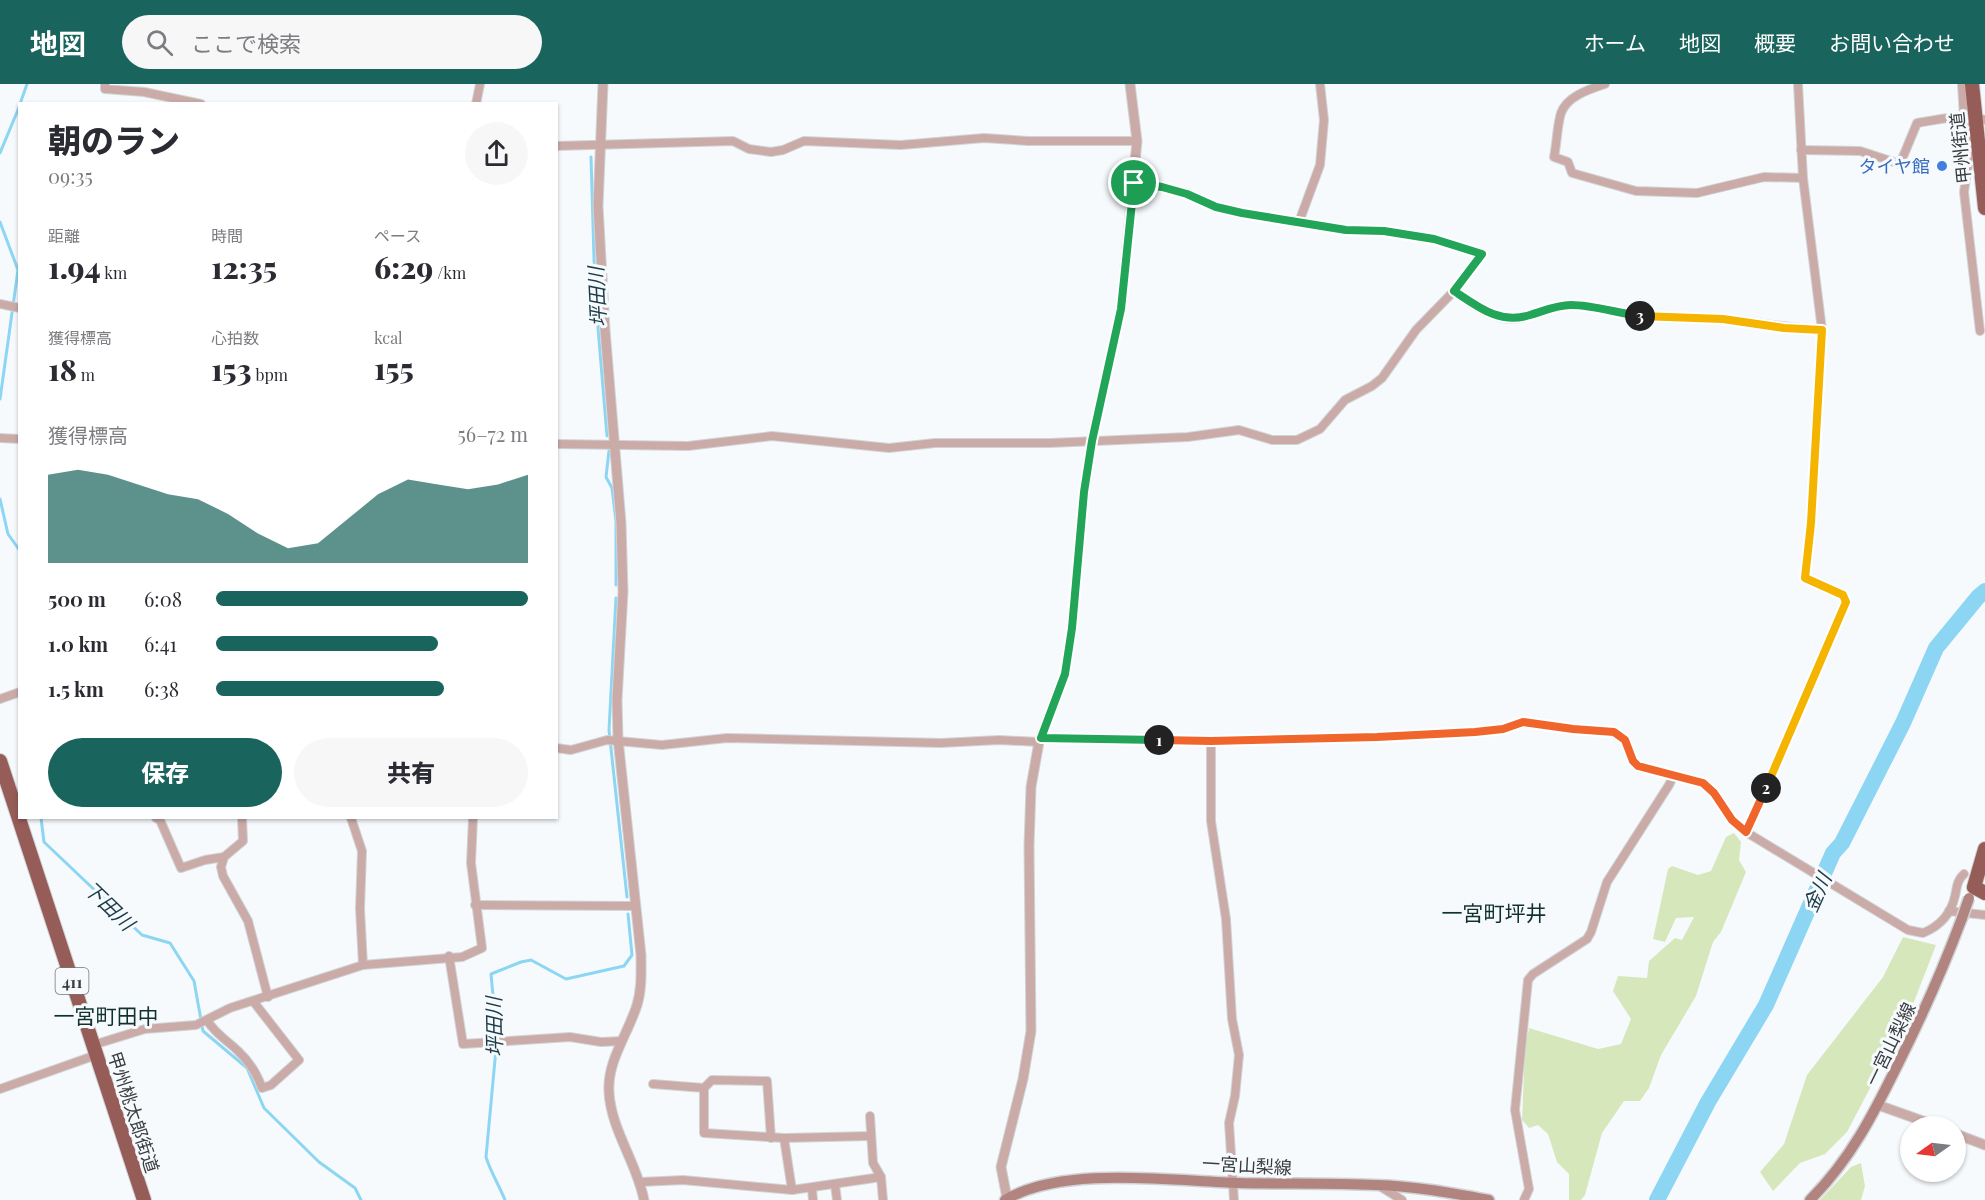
<!DOCTYPE html>
<html lang="ja">
<meta charset="utf-8">
<style>
body{margin:0;font-family:"Playfair Display","Noto Sans JP",serif;background:#f7f7f7;color:#2b2b33;height:100vh;display:flex;flex-direction:column;font-size:22px;white-space:nowrap}
*{box-sizing:border-box;margin:0}
p{font-size:20px;color:#7c7c81}
.icon{flex:none;width:33px;height:33px;fill:none;stroke:currentColor;stroke-width:2;stroke-linecap:round;stroke-linejoin:round}
.map{position:relative;flex:1;overflow:hidden}
.details{position:absolute;left:18px;top:18px;width:540px;height:717px;display:flex;flex-direction:column;background:#fff;border-radius:0px;box-shadow:0 2px 4px #0004}
.details>*{flex:none}
.needle{width:39px;rotate:256deg}
.tools{position:absolute;left:1900px;top:1032px;display:grid;gap:12px}
.tools a{display:grid;place-items:center;width:66px;height:66px;border-radius:50%;background:#fff;box-shadow:0 2px 4px #0004;font-size:30px}
.pin{position:absolute;display:grid;place-items:center;width:51px;height:51px;color:#fff;margin:-26px;border:3px solid #fff;border-radius:50%;box-shadow:0 2px 6px #0007}
.km{position:absolute;width:30px;height:30px;margin:-15px;border-radius:50%;background:#222;color:#fff;font-size:16px;line-height:30px;text-align:center}
.round{display:grid;place-items:center;flex:none;width:63px;height:63px;border-radius:32px;background:#f7f7f7}
.summary{display:flex;align-items:center;justify-content:space-between;height:102px;padding:0 30px}
h1{font-size:33px;font-weight:800;line-height:45px}
.stats{display:grid;grid-template-columns:repeat(3,1fr);gap:9px;height:102px;padding:6px 30px}
.stats div{display:grid;align-content:center}
.stats b{font-size:30px;font-weight:800}
.stats small{font-size:16px;font-weight:400}
.stats p{font-size:16px}
.chart{height:168px;padding:12px 30px}
.chart p{display:flex;justify-content:space-between}
.chart svg{width:100%;height:108px;margin-top:6px;fill:#19645c;opacity:.7}
.primary-button{display:flex;gap:12px;margin-top:auto;padding:12px 30px}
.primary-button a{flex:1;height:69px;border-radius:36px;background:#19645c;color:#fff;font-size:24px;font-weight:800;line-height:69px;text-align:center}
.primary-button a+a{background:#f7f7f7;color:#2b2b33}
ul{padding:0 30px;list-style:none;font-size:20px}
li{display:grid;grid-template-columns:96px 72px 1fr;align-items:center;height:45px}
li i{height:15px;border-radius:8px;background:#19645c}
header{display:flex;align-items:center;gap:36px;box-sizing:border-box;height:84px;padding:0 30px;background:#19645c;color:#fff}
header strong{font-size:28px}
nav{display:flex;gap:33px;margin-inline-start:auto;font-size:21px}
.search{width:420px;height:54px;background:#f7f7f7;display:flex;align-items:center;gap:15px;box-sizing:border-box;padding:0 21px;border-radius:33px;color:#7c7c81;font-size:22px}
.map>svg:first-child{display:block}
.green{fill:#d6e7bc}
.lines{fill:none;stroke-linecap:round;stroke-linejoin:round}
.stream{stroke:#8dd6f3;stroke-width:3}
.river{stroke:#8dd6f3;stroke-width:16}
.minor-casing{stroke:#d1d4d7;stroke-width:10}
.tertiary-casing{stroke:#d1d4d7;stroke-width:11}
.secondary-casing{stroke:#d1d4d7;stroke-width:13}
.trunk-casing{stroke:#d1d4d7;stroke-width:16}
.minor{stroke:#caaba7;stroke-width:8}
.tertiary{stroke:#caaba7;stroke-width:9}
.secondary{stroke:#b28480;stroke-width:10}
.trunk{stroke:#965c58;stroke-width:14}
.secondary-bridge-casing{stroke:#d1d4d7;stroke-width:13;stroke-linecap:butt}
.secondary-bridge{stroke:#b28480;stroke-width:10}
.split-1-casing{stroke:#fff;stroke-width:12}
.split-2-casing{stroke:#fff;stroke-width:12}
.split-3-casing{stroke:#fff;stroke-width:12}
.split-4-casing{stroke:#fff;stroke-width:12}
.split-1{stroke:#22a559;stroke-width:8}
.split-2{stroke:#f0652b;stroke-width:8}
.split-3{stroke:#f5b400;stroke-width:8}
.split-4{stroke:#22a559;stroke-width:8}
.shop-dot{fill:#3f7fe0;stroke:#f7fafd;stroke-width:2}
.labels{text-anchor:middle;dominant-baseline:central;stroke-width:6;stroke-linejoin:round;paint-order:stroke}
.shield{fill:#f7fafd;stroke:#727679;stroke-width:1.5}
.shield-label{font-size:16px;font-weight:bold;fill:#393d40}
.street-label{font-size:18px;fill:#393d40;stroke:#f7fafd}
.shop-label{font-size:18px;fill:#366cbe;stroke:#f7fafd;text-anchor:end}
.water-label{font-size:20px;font-style:italic;fill:#1a3c49;stroke:#f7fafd}
.quarter-label{font-size:21px;fill:#10322e;stroke:#f7fafd}
</style>
<header>
<strong>地図</strong>
<div class="search"><svg class="icon" aria-label="search" viewBox="0 0 24 24"><circle cx="10" cy="10" r="6"/><path d="M15 15l6 6"/></svg>ここで検索</div>
<nav><a>ホーム</a><a>地図</a><a>概要</a><a>お問い合わせ</a></nav>
</header>
<div class="map">
<svg width="1985" height="1116" viewBox="0 0 1985 1116">
<rect width="100%" height="100%" fill="#f7fafd"/>
<!-- green -->
<g class="green">
<path d="M1734,749l7,9 -2,18 7,12 -25,60 -8,10 -17,54 -35,59 -12,33 -9,13h-16l-22,32 -17,62 -4,5h-12v-26l-12,-12 -9,-28 -10,-9 -9,3 -7,-8 3,-71 4,-21 69,21 23,-5 10,-25 -18,-28 5,-15 29,2 2,-17 26,-23 7,2 12,-23 -18,1 -11,24 -12,-3 15,-70 4,-3 26,9 13,-4 15,-34z"/>
<path d="M1903,853l33,8 -26,67 -63,120 -22,22 -25,9 -27,28 -13,-19 24,-28 23,-69 76,-98z"/>
<path d="M1861,1079l4,23 -4,14h-41l31,-33z"/>
</g>
<g class="lines">
<!-- stream -->
<g class="stream">
<path d="M20,20l7,-20"/>
<path d="M0,69l20,-48"/>
<path d="M591,73l4,135 12,144"/>
<path d="M0,138l18,48 -18,129"/>
<path d="M609,367l-3,26 6,11 4,33v64"/>
<path d="M0,415l8,35 12,17"/>
<path d="M616,514l-7,132 18,167"/>
<path d="M41,734l3,24 98,93 28,8 24,38 9,50 44,37 17,40 55,54 36,26 6,12"/>
<path d="M505,1116c-6,-15 -14,-27 -19,-43l11,-119 -6,-64 30,-12 10,-2 35,19 58,-13 8,-11 -4,-41"/>
</g>
<!-- river -->
<path class="river" d="M1657,1116l51,-98 58,-97 67,-152 9,-10 61,-120 33,-75 42,-51 7,-6"/>
<!-- minor casing -->
<g class="minor-casing">
<g id="minor">
<path d="M105,0v5l39,3 57,12"/>
<path d="M1605,0c-15,5 -38,12 -44,29 -4,13 -4,30 -7,44l14,5 4,11 64,18 61,2 67,-16 39,1"/>
<path d="M1962,0l2,33 6,34 -6,41 16,139"/>
<path d="M476,20l4,-20"/>
<path d="M556,62l177,-5 16,8 22,3 12,-2 21,-9 97,4 83,-7 44,3h109"/>
<path d="M1801,66l59,1 40,13 17,-41c22,-3 47,-11 68,-3"/>
<path d="M1299,138l21,-57 4,-45 -4,-36"/>
<path d="M1454,207c17,12 35,27 57,28 21,0 40,-14 62,-14 22,1 45,9 67,11 27,2 55,0 82,3 33,3 66,9 100,11"/>
<path d="M0,220l20,4"/>
<path d="M0,354l20,1"/>
<path d="M556,360l132,2 84,-10 117,12 46,-5h115l138,-6 51,-7 33,10h25l23,-11 25,-29 27,-14 10,-8 34,-48 38,-39 28,-37 -48,-15 -50,-8 -38,-1 -104,-17 -26,-6 -29,-14 -25,-6 -28,-4"/>
<path d="M0,615l20,-7"/>
<path d="M1041,654l170,3 166,-4 98,-5 28,-3 20,-7 50,7 41,3 11,8 8,21 5,5 65,17 11,10 18,27 14,12 162,98 15,3c17,-7 28,-19 32,-37 2,-9 2,-16 9,-22"/>
<path d="M1211,657v80l15,98 6,100 7,36 -4,41 -6,27 5,77"/>
<path d="M556,664l15,2 36,-10 55,5 65,-7 214,5 58,-3 40,2"/>
<path d="M156,734l4,2 21,48 24,-8 19,-3 19,-16 -1,-23"/>
<path d="M351,734l11,33 -2,58 3,56"/>
<path d="M1746,748l100,-230 -3,-7 -38,-17 6,-55 11,-193 -19,-152 -5,-94"/>
<path d="M224,773l-3,10 2,9 25,45 20,76"/>
<path d="M475,821l160,1"/>
<path d="M1949,827l36,4"/>
<path d="M449,872l14,88 107,-7 31,5 21,-1"/>
<path d="M207,936c8,14 20,20 31,31 12,11 19,23 24,37l9,-3 28,-25 -46,-59"/>
<path d="M93,961l52,-16 51,-4 34,-17 133,-43 99,-8 20,-9 -11,-85 2,-45"/>
<path d="M653,1000l51,4 8,-8 55,1 4,57"/>
<path d="M704,1004v45l80,5 87,-2"/>
<path d="M0,1005l96,-34"/>
<path d="M870,1032l3,47 8,14 2,23"/>
<path d="M784,1054l8,52"/>
<path d="M641,1098l42,-2 109,10 89,-13"/>
<path d="M835,1101l2,15"/>
<path d="M1378,1101l24,15"/>
<path d="M812,1105l1,11"/>
<path d="M1524,1116l5,-11 -14,-79 13,-130 5,-6 54,-35 4,-7 16,-50 62,-97 5,-10"/>
</g>
</g>
<!-- tertiary casing -->
<g class="tertiary-casing">
<g id="tertiary">
<path d="M603,0l-5,122 7,124 16,193 2,69 -6,108 1,39 23,216c0,17 1,34 -4,50 -9,29 -30,56 -28,87 2,38 28,71 35,108"/>
<path d="M1878,1021l59,21"/>
<path d="M1956,1050l29,11"/>
<path d="M1007,1114l-6,-31 22,-88 8,-48 -2,-185 2,-59 8,-45 26,-68 7,-46 12,-136 8,-52 29,-131 16,-168 -7,-57"/>
</g>
</g>
<!-- secondary casing -->
<g class="secondary-casing">
<g id="secondary">
<path d="M1005,1116c59,-35 167,-19 234,-17 45,1 91,0 137,2 38,1 76,8 113,15"/>
<path d="M1810,1116c41,-41 64,-87 89,-138 24,-48 44,-93 63,-144"/>
</g>
</g>
<!-- trunk casing -->
<g class="trunk-casing">
<g id="trunk">
<path d="M1972,0l13,124"/>
<path d="M0,677l144,439"/>
<path d="M1985,765l-11,38 11,6"/>
</g>
</g>
<!-- minor -->
<use href="#minor" class="minor"/>
<!-- tertiary -->
<use href="#tertiary" class="tertiary"/>
<!-- secondary -->
<use href="#secondary" class="secondary"/>
<!-- trunk -->
<use href="#trunk" class="trunk"/>
<!-- secondary-bridge casing -->
<g class="secondary-bridge-casing">
<path id="secondary-bridge" d="M1962,834l7,-20"/>
</g>
<!-- secondary-bridge -->
<use href="#secondary-bridge" class="secondary-bridge"/>
</g>
<g class="lines">
<!-- split-1 casing -->
<g class="split-1-casing">
<path id="split-1" d="M1134,99l-13,126 -29,132 -8,51 -12,136 -7,46 -24,64 118,2"/>
</g>
<!-- split-2 casing -->
<g class="split-2-casing">
<path id="split-2" d="M1159,656l52,1 166,-4 98,-5 28,-3 20,-7 50,7 41,3 11,8 8,21 5,5 65,17 11,10 18,27 14,12 20,-44"/>
</g>
<!-- split-3 casing -->
<g class="split-3-casing">
<path id="split-3" d="M1640,232l83,3 61,9 38,2 -11,193 -6,55 38,17 3,7 -80,186"/>
</g>
<!-- split-4 casing -->
<g class="split-4-casing">
<path id="split-4" d="M1134,99l28,4 25,7 29,13 26,6 104,17 38,1 50,8 48,15 -28,37c24,16 46,34 76,24 14,-4 26,-10 41,-10 22,0 46,8 69,11"/>
</g>
<!-- split-1 -->
<use href="#split-1" class="split-1"/>
<!-- split-2 -->
<use href="#split-2" class="split-2"/>
<!-- split-3 -->
<use href="#split-3" class="split-3"/>
<!-- split-4 -->
<use href="#split-4" class="split-4"/>
</g>
<!-- markers -->
<circle class="shop-dot" cx="1942" cy="82" r="6"/>
<g class="labels">
<!-- shield labels -->
<rect class="shield" x="55.5" y="884" width="33" height="26" rx="4.5"/>
<g class="shield-label">
<text x="72" y="897">411</text>
</g>
<!-- street labels -->
<g class="street-label">
<text transform="translate(1960 64) rotate(-96)">甲州街道</text>
<text transform="translate(1890 960) rotate(-64)">一宮山梨線</text>
<text transform="translate(134 1028) rotate(72)">甲州桃太郎街道</text>
<text transform="translate(1247 1081) rotate(3)">一宮山梨線</text>
</g>
<!-- shop labels -->
<g class="shop-label">
<text x="1930" y="82">タイヤ館</text>
</g>
<!-- water labels -->
<g class="water-label">
<text transform="translate(596 213) rotate(-93)">坪田川</text>
<text transform="translate(1816 808) rotate(-66)">金川</text>
<text transform="translate(110 821) rotate(44)">下田川</text>
<text transform="translate(493 943) rotate(-91)">坪田川</text>
</g>
<!-- quarter labels -->
<g class="quarter-label">
<text x="1494" y="828">一宮町坪井</text>
<text x="106" y="931">一宮町田中</text>
</g>
</g>
</svg>
<div class="tools">
<a><svg class="needle" viewBox="-14 -14 28 28"><path d="M0-13l5 13h-10z" fill="#e53935"/><path d="M0 13l5-13h-10z" fill="#7c7c81"/></svg></a>
</div>
<div class="pin" style="left:1134px;top:99px;background:#1e9e55"><svg class="icon" aria-label="arrive" viewBox="0 0 24 24"><path d="M6 21V4h12l-3 4 3 4H6"/></svg></div>
<b class="km" style="left:1159px;top:656px">1</b>
<b class="km" style="left:1766px;top:704px">2</b>
<b class="km" style="left:1640px;top:232px">3</b>
<section class="details">
<div class="summary"><div><h1>朝のラン</h1><p>09:35</p></div><a class="round"><svg class="icon" aria-label="share" viewBox="0 0 24 24"><path d="M12 15V3M7 8l5-5 5 5M5 13v7h14v-7"/></svg></a></div>
<div class="stats">
<div><p>距離</p><b>1.94<small> km</small></b></div>
<div><p>時間</p><b>12:35</b></div>
<div><p>ペース</p><b>6:29<small> /km</small></b></div>
</div>
<div class="stats">
<div><p>獲得標高</p><b>18<small> m</small></b></div>
<div><p>心拍数</p><b>153<small> bpm</small></b></div>
<div><p>kcal</p><b>155</b></div>
</div>
<div class="chart"><p><span>獲得標高</span>56–72 m</p>
<svg viewBox="0 0 160 44" preserveAspectRatio="none"><path d="M0 44V8L10 6L20 8L30 12L40 16L50 18L60 24L70 32L80 38L90 36L100 26L110 16L120 10L130 12L140 14L150 12L160 8V44z"/></svg>
</div>
<ul>
<li><b>500 m</b>6:08<i style="width:100%"></i></li>
<li><b>1.0 km</b>6:41<i style="width:71%"></i></li>
<li><b>1.5 km</b>6:38<i style="width:73%"></i></li>
</ul>
<div class="primary-button"><a>保存</a><a>共有</a></div>
</section>
</div>
